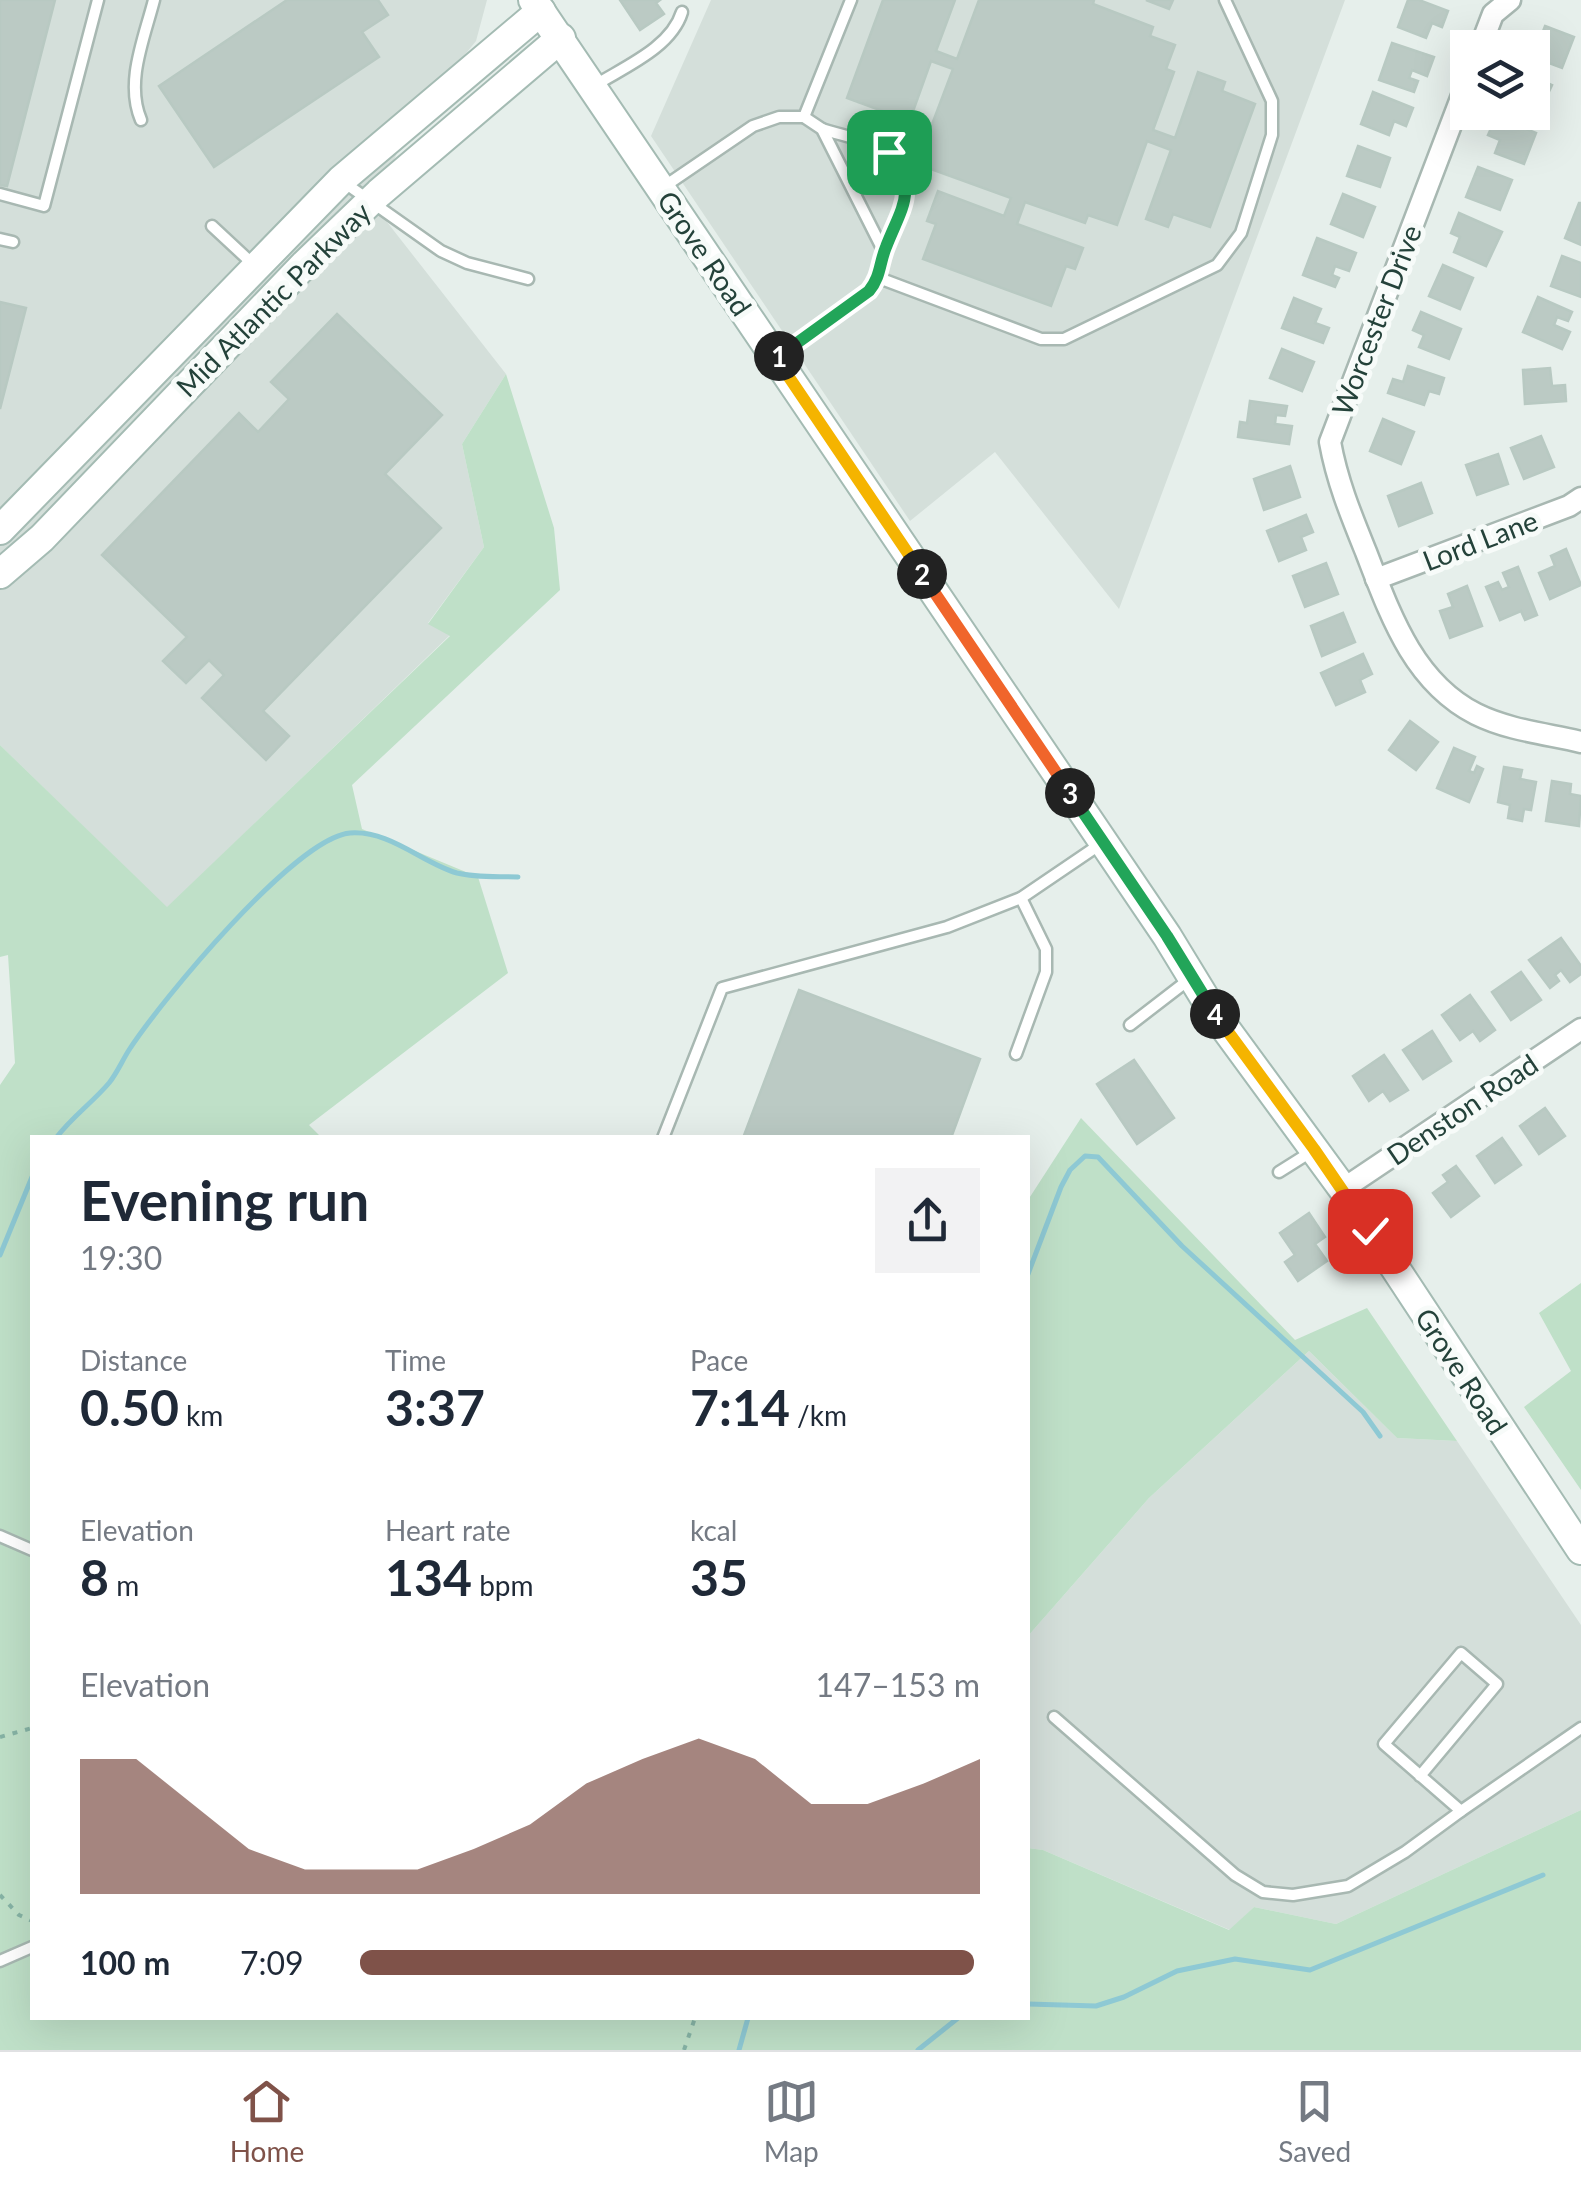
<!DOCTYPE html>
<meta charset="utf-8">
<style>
body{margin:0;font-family:Lato,sans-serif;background:#f2f2f3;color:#1f2937;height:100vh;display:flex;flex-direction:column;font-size:38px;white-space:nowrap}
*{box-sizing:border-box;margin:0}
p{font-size:32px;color:#747a83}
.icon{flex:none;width:55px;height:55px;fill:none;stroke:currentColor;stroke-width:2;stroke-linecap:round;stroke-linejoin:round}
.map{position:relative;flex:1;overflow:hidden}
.details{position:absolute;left:30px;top:1135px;width:1000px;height:885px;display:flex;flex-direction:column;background:#fff;border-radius:0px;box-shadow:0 10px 40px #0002}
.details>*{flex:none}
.fabs{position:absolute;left:1450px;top:30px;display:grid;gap:20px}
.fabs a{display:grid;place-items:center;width:100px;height:100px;border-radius:0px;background:#fff;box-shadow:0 10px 40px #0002;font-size:50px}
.pin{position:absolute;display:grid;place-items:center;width:85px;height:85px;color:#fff;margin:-42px;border-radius:20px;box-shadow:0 5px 15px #0006}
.km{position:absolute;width:50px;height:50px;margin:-25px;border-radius:50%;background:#222;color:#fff;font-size:28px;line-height:50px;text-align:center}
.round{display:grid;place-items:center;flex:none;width:105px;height:105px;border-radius:0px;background:#f2f2f3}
.headline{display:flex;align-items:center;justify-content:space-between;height:170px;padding:0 50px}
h1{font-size:55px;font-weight:700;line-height:75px}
.stats{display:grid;grid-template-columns:repeat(3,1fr);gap:15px;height:170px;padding:10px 50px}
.stats div{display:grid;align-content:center}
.stats b{font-size:50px;font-weight:700}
.stats small{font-size:28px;font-weight:400}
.stats p{font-size:28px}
.chart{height:280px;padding:20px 50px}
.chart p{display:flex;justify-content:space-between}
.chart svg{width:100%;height:180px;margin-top:10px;fill:#7f5249;opacity:.7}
ul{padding:0 50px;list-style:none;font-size:32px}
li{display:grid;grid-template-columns:160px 120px 1fr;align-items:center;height:75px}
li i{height:25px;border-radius:12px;background:#7f5249}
.tab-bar{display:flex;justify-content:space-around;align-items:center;height:140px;border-top:2px solid #e0e1e3;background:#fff;font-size:28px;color:#747a83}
.tab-bar a{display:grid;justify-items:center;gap:5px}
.tab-bar .on{color:#7f5249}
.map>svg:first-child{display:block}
.built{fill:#d4dfda}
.green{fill:#bfe0c8}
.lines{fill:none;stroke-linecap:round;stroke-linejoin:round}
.stream{stroke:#8ec9d4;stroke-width:5}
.building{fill:#bbcac4;stroke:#b8c9c2;stroke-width:2.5}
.lane-casing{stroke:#a8b8b2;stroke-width:15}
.street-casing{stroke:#a8b8b2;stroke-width:25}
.secondary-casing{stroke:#a4bbb3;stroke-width:32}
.path{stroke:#86b3a5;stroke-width:4;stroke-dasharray:5 8;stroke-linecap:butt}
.lane{stroke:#fff;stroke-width:10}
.street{stroke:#fff;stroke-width:20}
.secondary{stroke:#fff;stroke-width:28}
.split-1-casing{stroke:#fff;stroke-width:20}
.split-2-casing{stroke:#fff;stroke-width:20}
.split-3-casing{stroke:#fff;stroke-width:20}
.split-4-casing{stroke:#fff;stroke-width:20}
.split-5-casing{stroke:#fff;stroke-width:20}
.split-1{stroke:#22a559;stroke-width:12}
.split-2{stroke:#f5b400;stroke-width:12}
.split-3{stroke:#f0652b;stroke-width:12}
.split-4{stroke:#22a559;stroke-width:12}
.split-5{stroke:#f5b400;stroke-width:12}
.labels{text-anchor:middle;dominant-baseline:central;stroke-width:10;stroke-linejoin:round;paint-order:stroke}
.street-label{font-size:28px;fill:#24423a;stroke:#f7fbf9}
</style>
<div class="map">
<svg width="1581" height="2050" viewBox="0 0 1581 2050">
<rect width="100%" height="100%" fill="#e6efeb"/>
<!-- built -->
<g class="built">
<path d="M0,0h487l-11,41 -64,79 -33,73 8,29 119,152 -44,70 22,103 -56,76 22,12 -283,273 -167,-163z"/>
<path d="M711,0h634l-226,609 -124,-157 -85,69 -259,-385z"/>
<path d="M1309,1351l88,87 60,3 124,184v185l-245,114 -82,-17 -24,23 -187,-80 -15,-2v-212l121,-138z"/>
</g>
<!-- green -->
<g class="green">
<path d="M506,374l48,154 6,62 -208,195 10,44 116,48 30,96 -199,152 12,12 -289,1v880h996v-170l15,2 186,80 25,-23 82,17 245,-114v240h-1581v-965l15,-22 -7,-108 -8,2v-212l167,162 283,-271 -22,-12 56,-77 -22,-103z"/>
<path d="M1081,1118l214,222 72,-32 90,133 -60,-3 -88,-87 -160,147 -121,138v-436z"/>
<path d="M1581,1283v207l-57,-83 47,-36 -32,-58z"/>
</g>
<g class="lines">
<!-- stream -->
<g class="stream">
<path d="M56,1138c16,-21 37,-36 53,-55 8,-10 13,-22 20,-33 31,-48 166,-212 221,-217 40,-3 72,30 107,40 20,5 41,3 61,4"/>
<path d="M0,1255l32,-78"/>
<path d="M1028,1274l33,-87 9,-17 15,-14 13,1 84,89 181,166 17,24"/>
<path d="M1028,2004l68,2 28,-9 53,-26 58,-12 75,11 233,-95"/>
<path d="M739,2050l9,-32"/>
<path d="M918,2050l40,-32"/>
</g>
</g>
<!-- building -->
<g class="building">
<path d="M0,0h55l-48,186 -7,-1z"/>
<path d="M287,0h91l10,15 -26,17 17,25 -165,110 -55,-81z"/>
<path d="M620,0h40l-4,3 8,11 -24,16z"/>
<path d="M883,0h72l-19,51 21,8 22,-59h115l-1,4 60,23 -3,9 25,9 -9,24 8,3 -21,58 22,8 23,-66 27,10 -3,9 33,13 -45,123 -37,-13 -5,13 -22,-8 25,-69 -24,-9 -30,84 -29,-10 -3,8 -60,-21 -8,22 66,24 -8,21 -9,-3 -15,40 -128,-47 13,-35 -9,-3 11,-30 66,25 7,-18 -94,-34 36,-95 -22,-8 -25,70 -22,-8 4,-10 -41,-15z"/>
<path d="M1146,0h27l-4,9z"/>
<path d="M1408,0h11l29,11 -6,16 -10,-4 -6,15 -28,-11z"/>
<path d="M1545,26l29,11 -12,31 -29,-11z"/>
<path d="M1392,43l42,14 -7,19 -15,-6 -3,8 9,3 -4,11 -35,-12z"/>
<path d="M1532,76l20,9 -14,30 -6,-3z"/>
<path d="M1373,92l40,16 -7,18 -12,-5 -5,14 -28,-11z"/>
<path d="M1496,117l40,16 -12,31 -29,-11 5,-13 -12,-5z"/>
<path d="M1358,146l32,12 -10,29 -33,-11z"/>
<path d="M1478,167l34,13 -12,30 -34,-13z"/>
<path d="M1343,194l32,13 -12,30 -32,-13z"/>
<path d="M1579,203h2v42l-16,-7z"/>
<path d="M1459,213l43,19 -16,34 -32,-14 6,-15 -9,-4z"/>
<path d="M1317,238l39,15 -7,18 -14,-5 -3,9 7,3 -4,9 -32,-12z"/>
<path d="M1562,256l19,7v34l-30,-11z"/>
<path d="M1443,265l30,13 -13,31 -31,-13z"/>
<path d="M1538,297l34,15 -4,9 -11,-4 -3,8 16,7 -8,17 -39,-17z"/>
<path d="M1294,298l27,11 -6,14 14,5 -6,15 -41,-15z"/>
<path d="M0,302l26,6 -26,101z"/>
<path d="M1421,312l40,17 -12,30 -30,-12 5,-12 -11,-5z"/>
<path d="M337,314l105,101 -57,59 56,54 -178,183 26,25 -23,24 -64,-62 22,-23 -15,-15 -23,23 -23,-22 24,-24 -85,-82 137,-142 19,19 31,-33 -18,-17z"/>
<path d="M1282,349l32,13 -12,29 -32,-13z"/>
<path d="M1408,366l36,12 -5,16 -10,-3 -5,14 -36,-12 5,-14 10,3z"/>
<path d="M1550,368l2,18 13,-1 1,16 -41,3 -2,-34z"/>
<path d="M1250,401l37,5 -2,10 -9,-1 -1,9 17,2 -3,18 -51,-7 2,-15 7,1z"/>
<path d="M1383,419l31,13 -13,32 -31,-13z"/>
<path d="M1541,436l13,31 -30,12 -13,-31z"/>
<path d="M1498,454l10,30 -31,11 -11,-30z"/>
<path d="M1290,466l10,31 -36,13 -10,-31z"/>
<path d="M1421,483l11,30 -33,13 -11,-30z"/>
<path d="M1306,515l7,17 -12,5 5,13 -27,11 -12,-30z"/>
<path d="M1566,549l15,36 -31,14 -11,-26 16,-7 -4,-10z"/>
<path d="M1326,563l12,31 -33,13 -12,-31z"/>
<path d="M1518,567l19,48 -12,5 -4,-9 -21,9 -14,-33 12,-5 4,8 7,-3 -6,-14z"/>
<path d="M1467,586l15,40 -32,12 -10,-27 13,-4 -5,-13z"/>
<path d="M1343,613l12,29 -33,14 -11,-30z"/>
<path d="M1363,654l9,20 -12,6 5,12 -29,13 -15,-32z"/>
<path d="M1410,721l28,21 -22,28 -27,-20z"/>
<path d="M1454,748l21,9 -6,14 5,2 3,-7 6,3 -14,33 -32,-14z"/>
<path d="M1504,767l18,3 -2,9 16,3 -5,28 -7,-1 -2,12 -14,-3 2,-13 -12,-3z"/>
<path d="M1552,781l19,3 -1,10 11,2 -2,30 -33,-5z"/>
<path d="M1561,938l20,28v8l-11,8 -9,-12 -6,5 4,6 -9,7 -21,-28z"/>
<path d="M1521,972l20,28 -30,20 -19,-28z"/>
<path d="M799,990l181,69 -29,79h-208z"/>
<path d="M1470,995l25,35 -15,11 -7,-10 -13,9 -18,-25z"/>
<path d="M1432,1031l19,30 -28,18 -20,-29z"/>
<path d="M1384,1055l24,35 -18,11 -7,-10 -14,10 -16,-25z"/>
<path d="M1134,1060l40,58 -37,26 -40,-60z"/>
<path d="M1545,1108l20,28 -26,18 -19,-28z"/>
<path d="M1502,1138l19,27 -26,18 -18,-27z"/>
<path d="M1456,1166l23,30 -28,21 -18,-24 15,-11 -5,-7z"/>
<path d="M1309,1213l16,24 -10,7 12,17 -29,20 -13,-19 10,-7 -15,-22z"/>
</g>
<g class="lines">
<!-- lane casing -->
<g class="lane-casing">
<g id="lane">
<path d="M594,86c30,-19 77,-38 88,-74"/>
<path d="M804,117l18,12 62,123 -5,26 162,61h23l153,-74 24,-32 31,-98v-34l-47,-101"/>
<path d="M141,120c-16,-38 3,-81 13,-120"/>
<path d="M822,129c18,6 54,13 67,23 36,25 7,72 -5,100"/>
<path d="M342,181l99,70 26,12 61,16"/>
<path d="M662,188l91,-62 26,-9h25l47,-117"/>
<path d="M0,194l44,12 54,-206"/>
<path d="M212,226l43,40"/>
<path d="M0,239l13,3"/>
<path d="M778,357l91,-66 10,-13"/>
<path d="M1130,1025l61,-47"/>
<path d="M1016,1054l30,-82v-23l-25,-51"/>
<path d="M663,1138l59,-150 225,-61 74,-29 81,-55"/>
<path d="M1279,1172l35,-22"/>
<path d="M0,1536l32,14"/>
<path d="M1054,1717l181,158 28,17 30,3 55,-9 57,-34 56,-41"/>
<path d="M1420,1776l77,-92 -36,-31 -77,91 77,67 120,-83"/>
<path d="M0,1961l32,-14"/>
</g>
</g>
<!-- street casing -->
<g class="street-casing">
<g id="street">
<path d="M1480,48l13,-34 17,-14"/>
<path d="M1468,80l-138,362c7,39 21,73 36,110 24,62 47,130 110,162 32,16 71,20 105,28"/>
<path d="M1376,579l193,-73 12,-8"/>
<path d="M1343,1189l238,-160"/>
</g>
</g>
<!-- secondary casing -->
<g class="secondary-casing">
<g id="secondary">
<path d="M533,0l634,936 47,77 129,176 238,361"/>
<path d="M0,530l341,-350 200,-169"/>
<path d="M0,574l42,-36 263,-274 74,-71 182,-155"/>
</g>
</g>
<!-- path -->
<g class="path">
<path d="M0,1737l32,-9"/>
<path d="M0,1895l19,20 13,6"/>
<path d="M684,2050l11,-32"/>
</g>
<!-- lane -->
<use href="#lane" class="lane"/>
<!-- street -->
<use href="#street" class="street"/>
<!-- secondary -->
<use href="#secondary" class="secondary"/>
</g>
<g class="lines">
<!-- split-1 casing -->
<g class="split-1-casing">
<path id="split-1" d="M779,356l90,-65c12,-15 10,-27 17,-44 15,-39 33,-57 3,-95"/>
</g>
<!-- split-2 casing -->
<g class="split-2-casing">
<path id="split-2" d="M779,356l-3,2 146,216"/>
</g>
<!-- split-3 casing -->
<g class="split-3-casing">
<path id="split-3" d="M922,574l148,219"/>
</g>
<!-- split-4 casing -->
<g class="split-4-casing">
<path id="split-4" d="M1070,793l97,143 48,78"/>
</g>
<!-- split-5 casing -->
<g class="split-5-casing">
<path id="split-5" d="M1215,1014l99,135 56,82"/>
</g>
<!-- split-1 -->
<use href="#split-1" class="split-1"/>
<!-- split-2 -->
<use href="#split-2" class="split-2"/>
<!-- split-3 -->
<use href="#split-3" class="split-3"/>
<!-- split-4 -->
<use href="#split-4" class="split-4"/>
<!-- split-5 -->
<use href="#split-5" class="split-5"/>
</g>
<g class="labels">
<!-- street labels -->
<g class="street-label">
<text transform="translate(705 253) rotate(56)">Grove Road</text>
<text transform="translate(273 299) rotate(-45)">Mid Atlantic Parkway</text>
<text transform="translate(1376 320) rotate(-69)">Worcester Drive</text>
<text transform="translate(1480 540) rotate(-21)">Lord Lane</text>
<text transform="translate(1462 1109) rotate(-34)">Denston Road</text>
<text transform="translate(1462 1371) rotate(57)">Grove Road</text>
</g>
</g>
</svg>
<div class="fabs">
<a><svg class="icon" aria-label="layers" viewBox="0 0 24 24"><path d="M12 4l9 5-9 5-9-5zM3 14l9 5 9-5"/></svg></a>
</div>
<div class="pin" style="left:889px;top:152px;background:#1e9e55"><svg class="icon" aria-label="arrive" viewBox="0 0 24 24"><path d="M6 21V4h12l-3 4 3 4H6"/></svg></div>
<div class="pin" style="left:1370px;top:1231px;background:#d93025"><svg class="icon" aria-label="check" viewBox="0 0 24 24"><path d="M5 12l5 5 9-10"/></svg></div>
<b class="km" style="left:779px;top:356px">1</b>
<b class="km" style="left:922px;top:574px">2</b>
<b class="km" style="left:1070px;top:793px">3</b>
<b class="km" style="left:1215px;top:1014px">4</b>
<section class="details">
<div class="headline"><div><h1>Evening run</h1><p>19:30</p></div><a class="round"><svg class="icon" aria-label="share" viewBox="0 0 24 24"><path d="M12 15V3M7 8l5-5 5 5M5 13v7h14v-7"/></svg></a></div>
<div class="stats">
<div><p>Distance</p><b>0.50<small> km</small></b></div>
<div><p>Time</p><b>3:37</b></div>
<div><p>Pace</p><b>7:14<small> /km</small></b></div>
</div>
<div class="stats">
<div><p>Elevation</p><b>8<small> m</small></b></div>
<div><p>Heart rate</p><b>134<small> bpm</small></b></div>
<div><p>kcal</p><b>35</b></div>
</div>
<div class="chart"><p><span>Elevation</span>147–153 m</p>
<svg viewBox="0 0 160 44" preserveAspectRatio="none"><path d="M0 44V11L10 11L20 22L30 33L40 38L50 38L60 38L70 33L80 27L90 17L100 11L110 6L120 11L130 22L140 22L150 17L160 11V44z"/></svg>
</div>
<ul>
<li><b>100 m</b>7:09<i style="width:99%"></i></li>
</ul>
</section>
</div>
<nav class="tab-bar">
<a class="on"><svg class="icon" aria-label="home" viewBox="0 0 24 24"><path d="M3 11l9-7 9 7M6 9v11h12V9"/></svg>Home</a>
<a><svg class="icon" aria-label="map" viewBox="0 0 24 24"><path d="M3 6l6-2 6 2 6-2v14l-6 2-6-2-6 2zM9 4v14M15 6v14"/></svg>Map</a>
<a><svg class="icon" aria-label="saved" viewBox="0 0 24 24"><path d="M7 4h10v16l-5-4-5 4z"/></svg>Saved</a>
</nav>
